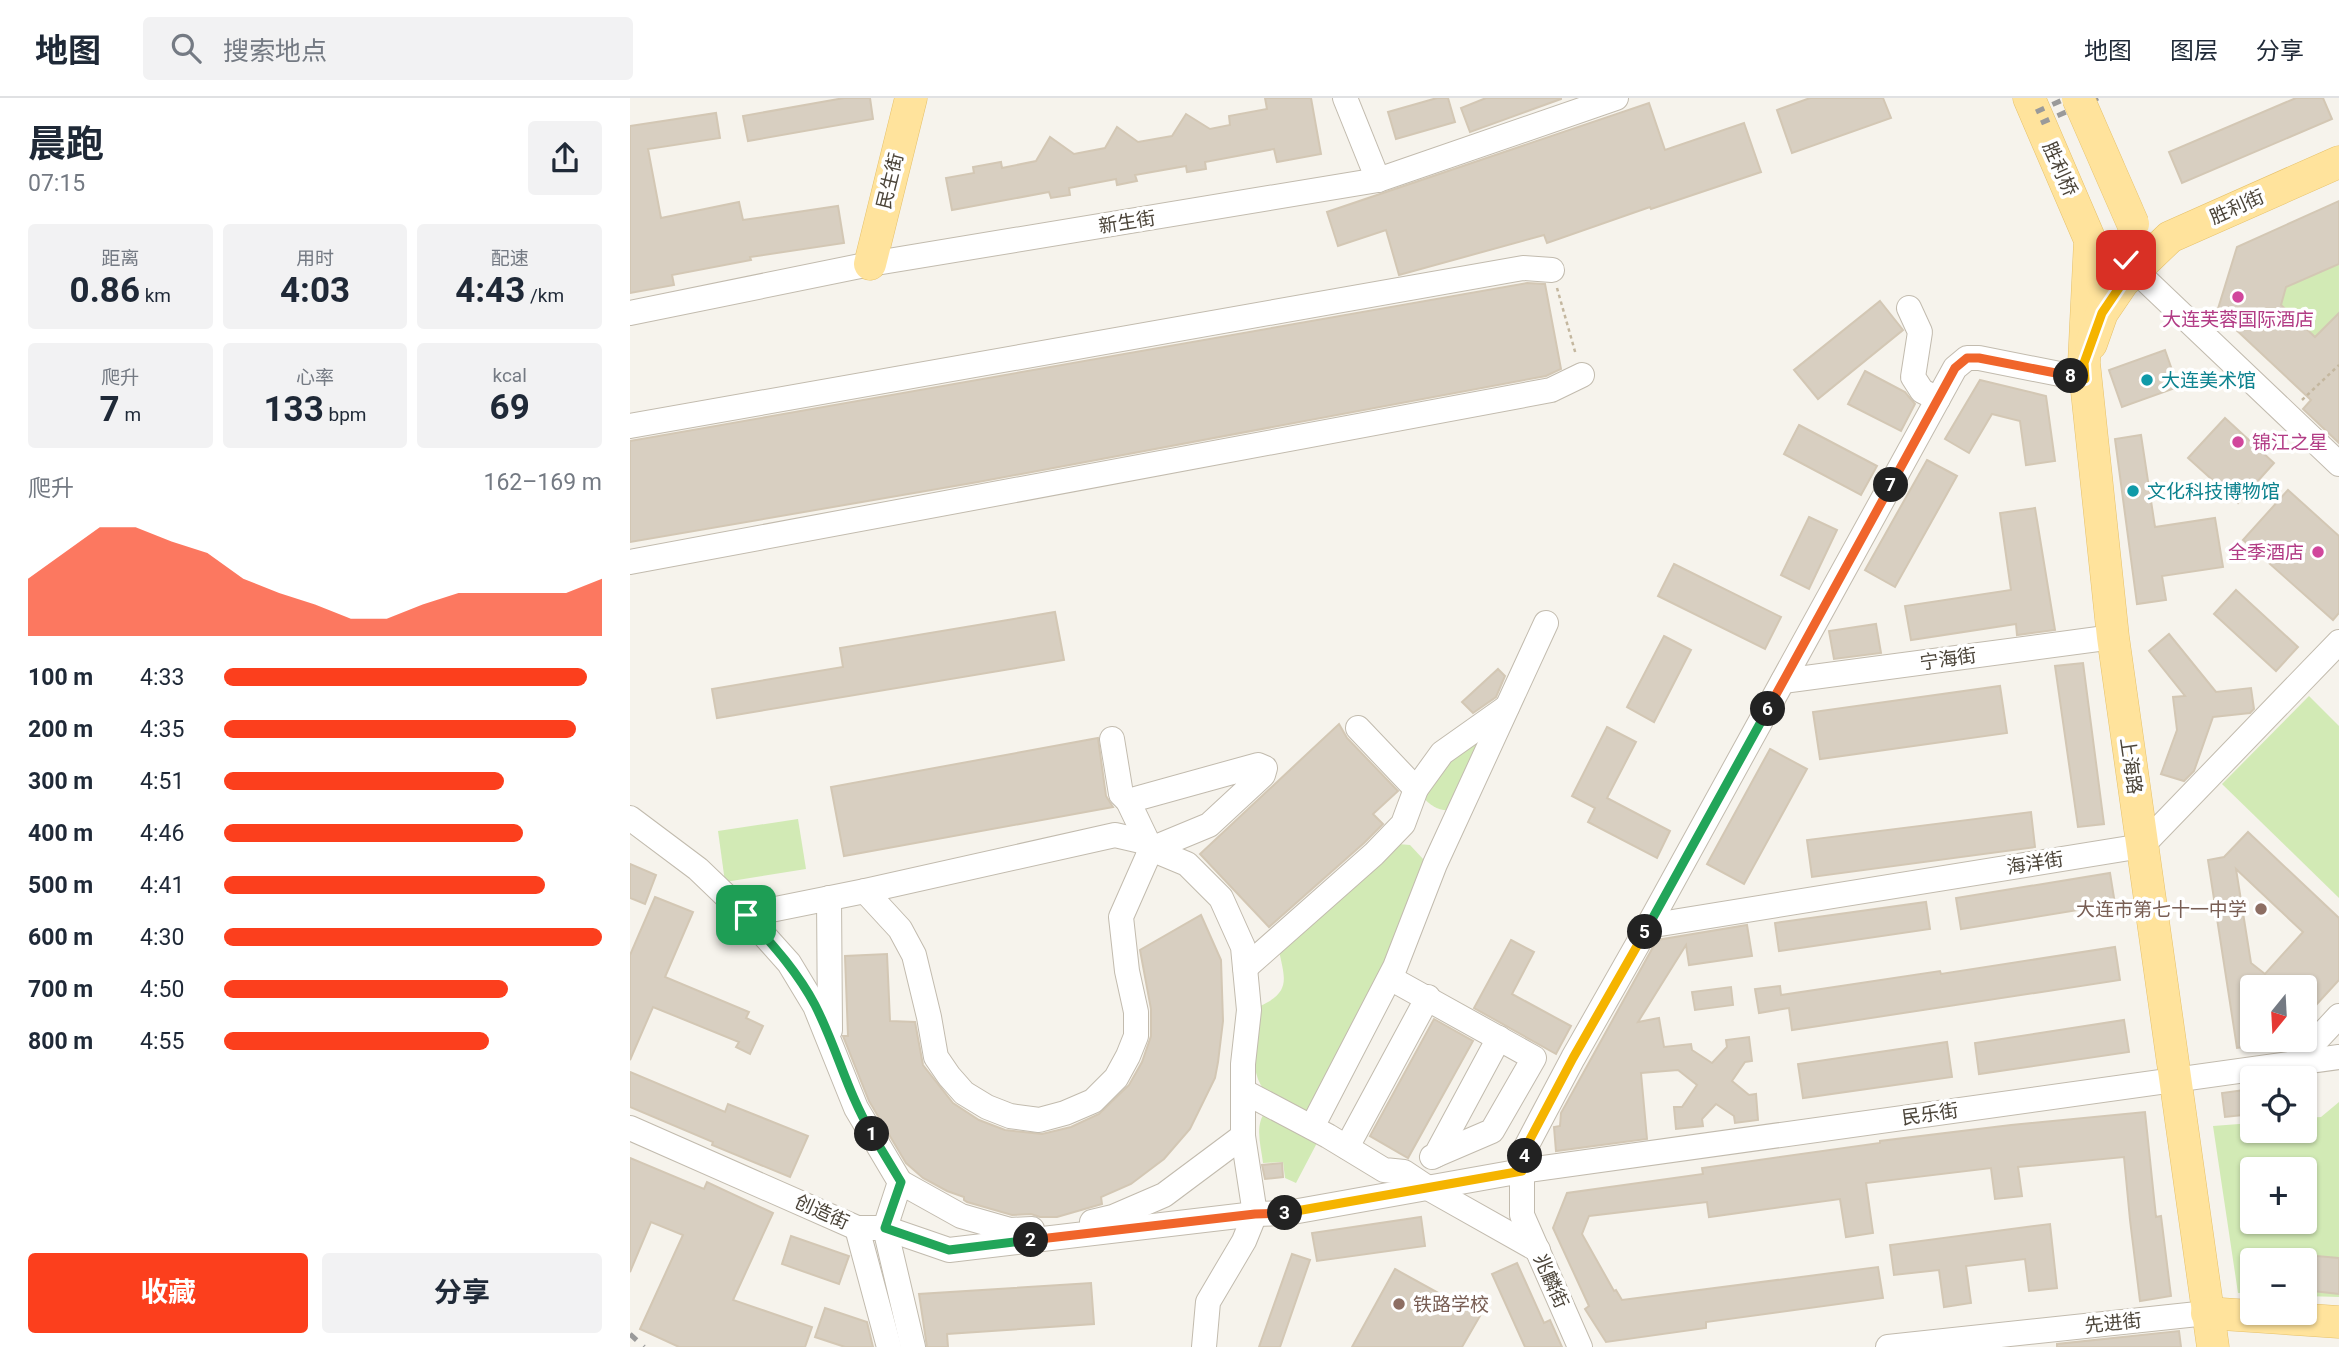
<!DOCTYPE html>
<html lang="zh">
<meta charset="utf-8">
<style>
body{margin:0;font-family:Roboto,"Noto Sans SC",sans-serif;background:#f2f2f3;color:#1f2937;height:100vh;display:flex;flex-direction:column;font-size:26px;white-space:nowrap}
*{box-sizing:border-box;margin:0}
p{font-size:23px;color:#747a83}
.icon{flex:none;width:38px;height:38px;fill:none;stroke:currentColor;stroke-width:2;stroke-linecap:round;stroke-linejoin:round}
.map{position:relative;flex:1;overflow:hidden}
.drawer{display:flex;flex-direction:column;background:#fff;width:630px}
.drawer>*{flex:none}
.needle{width:46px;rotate:198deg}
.fabs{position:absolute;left:1610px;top:877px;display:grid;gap:14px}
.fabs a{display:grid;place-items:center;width:77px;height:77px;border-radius:7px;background:#fff;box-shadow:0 2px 5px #0004;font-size:35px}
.pin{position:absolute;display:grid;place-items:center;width:60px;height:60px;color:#fff;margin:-30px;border-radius:14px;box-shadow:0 4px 10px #0006}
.km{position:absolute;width:35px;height:35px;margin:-18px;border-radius:50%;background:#222;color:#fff;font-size:19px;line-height:35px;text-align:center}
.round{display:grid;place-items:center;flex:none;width:74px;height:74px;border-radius:7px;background:#f2f2f3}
.headline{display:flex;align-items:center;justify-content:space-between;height:119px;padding:0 28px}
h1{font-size:38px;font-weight:700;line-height:52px}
.stats{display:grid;grid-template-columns:repeat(3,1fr);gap:10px;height:119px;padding:7px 28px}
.stats div{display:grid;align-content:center;border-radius:7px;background:#f2f2f3;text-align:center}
.stats b{font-size:35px;font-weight:700}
.stats small{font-size:19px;font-weight:400}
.stats p{font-size:19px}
.chart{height:196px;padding:14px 28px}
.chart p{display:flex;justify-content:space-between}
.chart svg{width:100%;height:126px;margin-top:7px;fill:#fc3f1d;opacity:.7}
.action{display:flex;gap:14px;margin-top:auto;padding:14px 28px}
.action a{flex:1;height:80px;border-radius:7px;background:#fc3f1d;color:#fff;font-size:28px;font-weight:700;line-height:80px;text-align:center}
.action a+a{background:#f2f2f3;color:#1f2937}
ul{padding:0 28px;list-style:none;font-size:23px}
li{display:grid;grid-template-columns:112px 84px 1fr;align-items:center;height:52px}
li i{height:18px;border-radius:9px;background:#fc3f1d}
header{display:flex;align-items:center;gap:42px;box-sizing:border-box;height:98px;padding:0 35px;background:#fff;border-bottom:2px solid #e0e1e3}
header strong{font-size:33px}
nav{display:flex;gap:38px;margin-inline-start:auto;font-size:24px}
.search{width:490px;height:63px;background:#f2f2f3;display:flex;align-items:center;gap:18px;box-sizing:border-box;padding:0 24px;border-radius:7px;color:#747a83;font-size:26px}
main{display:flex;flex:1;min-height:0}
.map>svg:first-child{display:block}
.green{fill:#d2eab5;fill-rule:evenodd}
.building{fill:#d8cfc1;stroke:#d3c7b4;stroke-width:2;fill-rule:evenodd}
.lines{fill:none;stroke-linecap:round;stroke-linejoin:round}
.minor-casing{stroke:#c2bbae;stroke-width:26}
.major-casing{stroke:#e6c16a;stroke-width:33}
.path{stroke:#c4b79f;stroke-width:2.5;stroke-dasharray:3.5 3.5;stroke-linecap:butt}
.minor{stroke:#fff;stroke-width:24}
.major{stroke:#ffe39c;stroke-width:32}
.rail{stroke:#9a9a9a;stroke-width:5;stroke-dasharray:9 9;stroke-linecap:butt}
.major-bridge-casing{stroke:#e6c16a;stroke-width:33;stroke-linecap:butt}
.major-bridge{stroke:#ffe39c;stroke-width:32}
.split-1-casing{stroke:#fff;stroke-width:14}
.split-2-casing{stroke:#fff;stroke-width:14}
.split-3-casing{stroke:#fff;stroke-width:14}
.split-4-casing{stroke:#fff;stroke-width:14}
.split-5-casing{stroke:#fff;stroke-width:14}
.split-6-casing{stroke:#fff;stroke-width:14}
.split-7-casing{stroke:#fff;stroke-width:14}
.split-8-casing{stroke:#fff;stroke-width:14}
.split-9-casing{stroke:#fff;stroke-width:14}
.split-1{stroke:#22a559;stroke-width:9}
.split-2{stroke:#22a559;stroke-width:9}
.split-3{stroke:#f0652b;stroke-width:9}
.split-4{stroke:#f5b400;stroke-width:9}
.split-5{stroke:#f5b400;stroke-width:9}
.split-6{stroke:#22a559;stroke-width:9}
.split-7{stroke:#f0652b;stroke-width:9}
.split-8{stroke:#f0652b;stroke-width:9}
.split-9{stroke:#f5b400;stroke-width:9}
.hotel-dot{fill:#d1479c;stroke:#fff;stroke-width:2.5}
.culture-dot{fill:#0f9aa8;stroke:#fff;stroke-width:2.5}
.education-dot{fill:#8d6e63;stroke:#fff;stroke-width:2.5}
.labels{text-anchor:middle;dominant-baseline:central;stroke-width:7;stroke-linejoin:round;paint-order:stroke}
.street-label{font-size:19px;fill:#4b4439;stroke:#fff}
.hotel-label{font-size:19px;fill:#b23c85;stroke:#fff}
.culture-label{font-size:19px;fill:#0d838f;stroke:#fff;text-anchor:start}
.education-label{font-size:19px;fill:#785e54;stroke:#fff;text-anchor:end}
</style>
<header>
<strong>地图</strong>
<div class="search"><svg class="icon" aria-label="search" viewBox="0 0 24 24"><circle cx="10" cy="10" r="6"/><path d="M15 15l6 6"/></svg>搜索地点</div>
<nav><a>地图</a><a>图层</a><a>分享</a></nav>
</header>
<main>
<section class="drawer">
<div class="headline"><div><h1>晨跑</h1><p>07:15</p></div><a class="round"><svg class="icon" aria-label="share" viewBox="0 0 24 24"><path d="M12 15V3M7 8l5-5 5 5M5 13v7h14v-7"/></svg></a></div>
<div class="stats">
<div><p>距离</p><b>0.86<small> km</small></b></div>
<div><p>用时</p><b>4:03</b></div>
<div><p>配速</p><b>4:43<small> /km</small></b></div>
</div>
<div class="stats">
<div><p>爬升</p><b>7<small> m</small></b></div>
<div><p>心率</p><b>133<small> bpm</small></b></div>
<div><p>kcal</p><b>69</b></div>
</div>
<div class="chart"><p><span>爬升</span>162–169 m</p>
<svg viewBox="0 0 160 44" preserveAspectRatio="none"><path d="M0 44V24L10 15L20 6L30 6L40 11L50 15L60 24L70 29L80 33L90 38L100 38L110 33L120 29L130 29L140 29L150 29L160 24V44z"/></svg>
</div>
<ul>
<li><b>100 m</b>4:33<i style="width:96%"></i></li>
<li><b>200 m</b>4:35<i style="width:93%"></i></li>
<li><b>300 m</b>4:51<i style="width:74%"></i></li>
<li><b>400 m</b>4:46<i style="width:79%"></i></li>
<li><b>500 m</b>4:41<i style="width:85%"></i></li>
<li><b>600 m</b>4:30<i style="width:100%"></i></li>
<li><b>700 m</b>4:50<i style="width:75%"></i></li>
<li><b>800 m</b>4:55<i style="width:70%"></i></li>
</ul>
<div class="action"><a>收藏</a><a>分享</a></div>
</section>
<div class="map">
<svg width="1709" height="1249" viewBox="0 0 1709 1249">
<rect width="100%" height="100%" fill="#f6f3ec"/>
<!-- green -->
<g class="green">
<path d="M1709,165v99l-58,-57 5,-18z"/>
<path d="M1679,598l30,30v172l-117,-114z"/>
<path d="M850,645l-29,67c-11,2 -22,-5 -28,-13v-11l45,-42z"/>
<path d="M168,721l8,50 -81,13 -7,-51z"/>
<path d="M768,746l12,1 14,15 -44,124 -68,125c-11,3 -16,0 -26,-4 -45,-17 -30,-62 -26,-99 31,-14 25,-27 19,-55z"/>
<path d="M1709,1004v195l-34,-1v-36h-53v33h-14l-25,-167 39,-3v7h53v-12l16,-1zM1622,1071h53v53h-53z"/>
<path d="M636,1013l52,30 -22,42 -11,-5 -2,-16 -20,1c-2,-17 -9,-38 3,-52z"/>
</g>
<!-- building -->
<g class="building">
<path d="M214,0h26l3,21 -125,22 -5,-25z"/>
<path d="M635,0h46l10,56 -44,8 -3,-13 -69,13 1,7 -19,3 -1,-6 -51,9 2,6 -20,4 -1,-6 -47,9 1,7 -19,3 -2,-6 -97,18 -6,-32 28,-5 -1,-6 28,-5 1,6 34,-7 14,-24 24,17 31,-6 12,-21 21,15 34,-6 14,-22 24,15 20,-4 -1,-9 38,-7z"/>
<path d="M807,0h11l7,24 -59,17 -8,-27z"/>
<path d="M856,0h75v1l-91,33 -9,-24z"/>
<path d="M1180,0h73l8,20 -99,35 -15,-43z"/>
<path d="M1666,0h27l9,21 -150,64 -13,-31z"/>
<path d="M1019,5l16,47 79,-27 17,49 -110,37 -1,-2 -103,36 -3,-8 -145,40 -13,-45 -48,16 -11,-34z"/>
<path d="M86,15l4,25 -72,11 13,69 78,-16 4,18 95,-14 6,37 -94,14 1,3 -79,15 2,10 -44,8v-167z"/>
<path d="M1709,103v63l-53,23 -5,18 34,32 24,-24v130l-36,-34 8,-9 -94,-88 20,-65z"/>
<path d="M897,185l18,1 16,85 -15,7 -568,106 -348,60v-101z"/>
<path d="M1250,203l23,29 -85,69 -24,-29z"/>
<path d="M1535,252l13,37 -56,20 -13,-37z"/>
<path d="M1235,273l40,21 10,12 -14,27 -53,-27z"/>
<path d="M1350,282l66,16 9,65 -29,4 -6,-44 -28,-7 -23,39 -24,-14z"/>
<path d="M1595,320l49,45 -36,40 -50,-45z"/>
<path d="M1169,327l78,41 -16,29 -77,-41z"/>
<path d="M1511,337l14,92 60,-9 8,49 -61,9 4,24 -29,4 -22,-165z"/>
<path d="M1297,362l30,16 -62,111 -30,-17z"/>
<path d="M1658,392l51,46v77l-6,7 -90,-80z"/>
<path d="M1405,410l20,122 -38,5 -1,-11 -105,16 -6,-34 106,-16 -11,-77z"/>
<path d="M1179,419l28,13 -28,59 -28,-14z"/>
<path d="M1044,466l107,53 -16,32 -107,-53z"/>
<path d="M1606,492l62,57 -22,24 -62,-57z"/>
<path d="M425,514l9,48 -347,58 -5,-29 131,-22 -3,-19z"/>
<path d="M1246,526l5,29 -47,6 -5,-28z"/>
<path d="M1539,536l47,58 35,-4 3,21 -4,4 -37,4 -19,54 -10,10 -23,-7 16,-44 -4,-33 12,-1 -36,-45z"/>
<path d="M1034,538l27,14 -37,72 -27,-15z"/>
<path d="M1453,565l21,161 -26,3 -23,-161z"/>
<path d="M868,571l7,7 -9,21 -23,16 -11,-11z"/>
<path d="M1370,588l7,47 -187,26 -7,-47z"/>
<path d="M709,626l8,14 51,53 -25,23 10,10 -19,19 -95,84 -69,-73z"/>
<path d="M977,629l29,15 -29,56 63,33 -13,27 -69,-36 7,-14 -23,-12z"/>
<path d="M468,640l8,58 7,11 -269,49 -13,-69z"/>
<path d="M1140,651l37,20 -63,115 -37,-20z"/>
<path d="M1401,714l4,35 -223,30 -5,-37z"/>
<path d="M1618,734l91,86v62l-34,37v-30h-53v59l-15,2 -29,-188 16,-3zM1606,771l67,63 -38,42 -14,-11z"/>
<path d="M0,766l26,11 -11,29 -15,-6z"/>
<path d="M1480,775l5,31 -154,25 -5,-31z"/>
<path d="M25,799l38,15 -28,65 84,35 -3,6 17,8 -13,28 -14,-7 3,-5 -86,-35 -23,53v-105z"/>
<path d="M1296,804l4,27 -151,22 -4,-28z"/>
<path d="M571,817l20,45 2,61 -5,41 -3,16 -25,51 -26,30 -33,25 -30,13 1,7 -45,13h-17l-9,-3 -19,1 -45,-13 -3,-2v-3l-17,-6 -24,-13 -17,-15 -37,-62 -26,-65h5l-3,-80 42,-2 3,67 25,1 8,43 30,38 26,17 26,10 37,4 29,-7 28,-13 30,-29 13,-23 9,-26v-27l-11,-59z"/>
<path d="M1117,827l5,31 -63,9 -3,-20 -48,77 21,-4 5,29 27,-3 1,6 20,13 15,-16 -1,-7 23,-3 3,24 -7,1 -13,19 17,14 7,-1 2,26 -23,3 -1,-7 -18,-12 -14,15 1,7 -27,3 -2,-22h8l15,-22 -19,-15 -37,3 6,66 -91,12 -2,-24 6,-1 1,-13 96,-173z"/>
<path d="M881,842l23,12 -22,42 59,32 -15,28 -82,-46z"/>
<path d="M1485,849l5,33 -328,50 -3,-22 -30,5 -4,-24 25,-3 1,9 159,-24 1,3z"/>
<path d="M1101,889l2,18 -38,5 -3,-18z"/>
<path d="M804,921l39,22 -65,117 -38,-22z"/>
<path d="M1494,922l5,32 -150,22 -4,-31z"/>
<path d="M1317,944l5,35 -149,21 -5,-34z"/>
<path d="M0,974l95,40 3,-8 80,32 -18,41 -78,-32 1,-3 -83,-35z"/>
<path d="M1622,991v25l-27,3 -3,-24z"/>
<path d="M1515,1014l11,105 5,-1 10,80 -31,5 -10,-81 -6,-63 -106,10 4,29 -27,3 -4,-31 -125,15 7,50 -27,4 -6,-38 -131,18 -2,-15 -118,14 -7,18 32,57 2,-1 6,10 256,-33 5,31 -177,24v6l-100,14 -21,-33 4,-3 -36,-78 14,-35 136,-19 -1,-6 178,-25v-2l131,-16z"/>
<path d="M0,1060l74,31 3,-7 66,31 -40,87 79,27 -7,20h-126l-39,-18 43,-94 -32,-13 -21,50z"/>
<path d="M652,1065l1,14 -18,2 -3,-14z"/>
<path d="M791,1119l4,29 -108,15 -5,-28z"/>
<path d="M1420,1126l7,64 -28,3 -4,-32 -59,7 5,37 -27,4 -5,-37 -45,5 -4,-30z"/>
<path d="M161,1138l58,20 -10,28 -57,-20z"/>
<path d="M662,1156l18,6 -30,87h-21z"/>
<path d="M1675,1157l34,3v36l-34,-4z"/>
<path d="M887,1165l27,60 6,-3 12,27h-37l-33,-73z"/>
<path d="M765,1171l85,47 -18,31h-110z"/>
<path d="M461,1185l3,41 -147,10 1,13h-21l-8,-53z"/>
<path d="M195,1210l42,14 6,25h-28l-30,-10z"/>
<path d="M1549,1233l2,16h-124v-3z"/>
</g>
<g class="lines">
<!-- minor casing -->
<g class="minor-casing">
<g id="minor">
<path d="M715,0l33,82"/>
<path d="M1506,173l203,193"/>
<path d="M1279,210l11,24 -7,45 9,14 16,8"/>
<path d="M0,215l240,-49 508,-84 238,-82"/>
<path d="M0,328l893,-158 29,2"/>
<path d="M0,464l921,-172 31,-15"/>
<path d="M1153,583l330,-44"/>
<path d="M728,630l58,61"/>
<path d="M482,641l9,55 7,7 23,48"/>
<path d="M0,720l68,51 48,46 43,48 26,43 41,102 44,74 -15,46 28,119"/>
<path d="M235,793l35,38 14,26 15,62 7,40 13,19 15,17 23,14 23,9 29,4 26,-7 28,-12 23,-23 12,-22 8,-20v-24l-9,-41 -6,-54 30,-68 58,-24 54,-50 2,-7 -7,-3 -130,36"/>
<path d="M199,800l1,132"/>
<path d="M116,817l119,-24 250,-56 26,6 10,8 36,15 34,34 22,49 6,63 -6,54v72l12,78 -11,27 -36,61 -4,45"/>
<path d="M1018,828l494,-80 197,-204"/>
<path d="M615,870l129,-114 29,-30 13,-35 26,-36 65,-46"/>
<path d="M760,880l144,80 -42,73 -56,24"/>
<path d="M1665,965l44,-47"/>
<path d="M613,993l85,45 56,34 20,2 24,16 110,62"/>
<path d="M682,1029l83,-160 40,-103 111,-241"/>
<path d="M0,1030l227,100h28l64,22 306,-36 32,-1 235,-42 817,-114"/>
<path d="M717,1049l81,-150"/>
<path d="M802,1059l4,-2 63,-117"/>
<path d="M270,1084l61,34 49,14 22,-1"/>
<path d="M462,1124l21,-5 51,-22 79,-59"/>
<path d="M227,1130l32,119"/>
<path d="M950,1249l-58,-132v-44l5,-26 46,-87 75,-132 307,-558 12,-10h12l106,21"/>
<path d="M1258,1249l319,-34"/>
</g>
</g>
<!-- major casing -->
<g class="major-casing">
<g id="major">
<path d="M1399,0l61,142 -6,123 29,274 100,710"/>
<path d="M240,166l41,-166"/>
<path d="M1461,246l11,-31 21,-31 47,-45 169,-75"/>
<path d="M1577,1215l132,9"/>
</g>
</g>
<!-- path -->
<g class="path">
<path d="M927,190l19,67"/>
<path d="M1672,302l37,-35"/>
</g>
<!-- minor -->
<use href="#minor" class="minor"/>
<!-- major -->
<use href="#major" class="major"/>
<!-- rail -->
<g class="rail">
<path d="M1406,14l31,-14"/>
<path d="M1411,25l57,-25"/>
<path d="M0,1236l14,13"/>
</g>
<!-- major-bridge casing -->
<g class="major-bridge-casing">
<path id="major-bridge" d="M1448,0l55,126"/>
</g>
<!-- major-bridge -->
<use href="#major-bridge" class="major-bridge"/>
</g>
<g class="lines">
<!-- split-1 casing -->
<g class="split-1-casing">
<path id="split-1" d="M116,817c26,29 51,56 69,90 22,43 32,87 57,129"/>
</g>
<!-- split-2 casing -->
<g class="split-2-casing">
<path id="split-2" d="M242,1036l29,48 -16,46 64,22 82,-10"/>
</g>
<!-- split-3 casing -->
<g class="split-3-casing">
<path id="split-3" d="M401,1142l224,-26 30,-1"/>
</g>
<!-- split-4 casing -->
<g class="split-4-casing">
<path id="split-4" d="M655,1115l237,-42 3,-15"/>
</g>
<!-- split-5 casing -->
<g class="split-5-casing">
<path id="split-5" d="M895,1058l2,-11 46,-87 72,-126"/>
</g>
<!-- split-6 casing -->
<g class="split-6-casing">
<path id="split-6" d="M1015,834l123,-223"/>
</g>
<!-- split-7 casing -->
<g class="split-7-casing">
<path id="split-7" d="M1138,611l123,-224"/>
</g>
<!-- split-8 casing -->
<g class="split-8-casing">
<path id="split-8" d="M1261,387l64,-117 12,-10h12l92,18"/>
</g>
<!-- split-9 casing -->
<g class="split-9-casing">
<path id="split-9" d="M1441,278l14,3 -1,-16 18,-50 21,-31 19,-19 -16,-3"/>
</g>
<!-- split-1 -->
<use href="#split-1" class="split-1"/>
<!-- split-2 -->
<use href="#split-2" class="split-2"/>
<!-- split-3 -->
<use href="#split-3" class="split-3"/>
<!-- split-4 -->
<use href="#split-4" class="split-4"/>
<!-- split-5 -->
<use href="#split-5" class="split-5"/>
<!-- split-6 -->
<use href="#split-6" class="split-6"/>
<!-- split-7 -->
<use href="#split-7" class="split-7"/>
<!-- split-8 -->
<use href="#split-8" class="split-8"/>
<!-- split-9 -->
<use href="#split-9" class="split-9"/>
</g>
<!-- markers -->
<g class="hotel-dot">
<circle cx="1608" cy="199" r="7"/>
<circle cx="1608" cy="344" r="7"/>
<circle cx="1688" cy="454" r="7"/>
</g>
<g class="culture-dot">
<circle cx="1517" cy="282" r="7"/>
<circle cx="1503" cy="393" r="7"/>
</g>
<g class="education-dot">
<circle cx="1631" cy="811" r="7"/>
<circle cx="769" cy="1206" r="7"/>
</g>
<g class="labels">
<!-- street labels -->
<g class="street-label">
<text transform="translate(1430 71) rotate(66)">胜利桥</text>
<text transform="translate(260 83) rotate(-76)">民生街</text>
<text transform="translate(1607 109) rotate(-24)">胜利街</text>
<text transform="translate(497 124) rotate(-9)">新生街</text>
<text transform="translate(1318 561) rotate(-8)">宁海街</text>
<text transform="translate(1501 668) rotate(82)">上海路</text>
<text transform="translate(1405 765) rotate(-9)">海洋街</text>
<text transform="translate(1300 1016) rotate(-8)">民乐街</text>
<text transform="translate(192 1114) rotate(24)">创造街</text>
<text transform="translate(921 1183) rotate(66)">兆麟街</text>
<text transform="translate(1483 1225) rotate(-6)">先进街</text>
</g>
<!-- hotel labels -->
<g class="hotel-label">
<text x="1608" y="221">大连芙蓉国际酒店</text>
<text x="1622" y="344" text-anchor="start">锦江之星</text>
<text x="1674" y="454" text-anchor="end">全季酒店</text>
</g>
<!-- culture labels -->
<g class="culture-label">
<text x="1531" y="282">大连美术馆</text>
<text x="1517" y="393">文化科技博物馆</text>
</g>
<!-- education labels -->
<g class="education-label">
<text x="1617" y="811">大连市第七十一中学</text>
<text x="783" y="1206" text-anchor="start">铁路学校</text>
</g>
</g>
</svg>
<div class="fabs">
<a><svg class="needle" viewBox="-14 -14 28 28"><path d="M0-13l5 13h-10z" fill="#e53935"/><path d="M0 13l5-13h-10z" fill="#747a83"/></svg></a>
<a><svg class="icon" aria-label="locate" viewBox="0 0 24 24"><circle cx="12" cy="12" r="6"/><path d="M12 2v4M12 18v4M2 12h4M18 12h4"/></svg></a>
<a>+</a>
<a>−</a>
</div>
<div class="pin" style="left:116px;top:817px;background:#1e9e55"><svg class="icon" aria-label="arrive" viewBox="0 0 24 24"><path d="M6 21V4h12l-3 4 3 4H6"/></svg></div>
<div class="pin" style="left:1496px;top:162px;background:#d93025"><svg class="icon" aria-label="check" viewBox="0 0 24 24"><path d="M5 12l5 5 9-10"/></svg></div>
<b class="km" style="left:242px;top:1036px">1</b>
<b class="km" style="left:401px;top:1142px">2</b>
<b class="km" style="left:655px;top:1115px">3</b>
<b class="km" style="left:895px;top:1058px">4</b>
<b class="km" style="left:1015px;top:834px">5</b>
<b class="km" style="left:1138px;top:611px">6</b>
<b class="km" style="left:1261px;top:387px">7</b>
<b class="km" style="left:1441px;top:278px">8</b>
</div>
</main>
